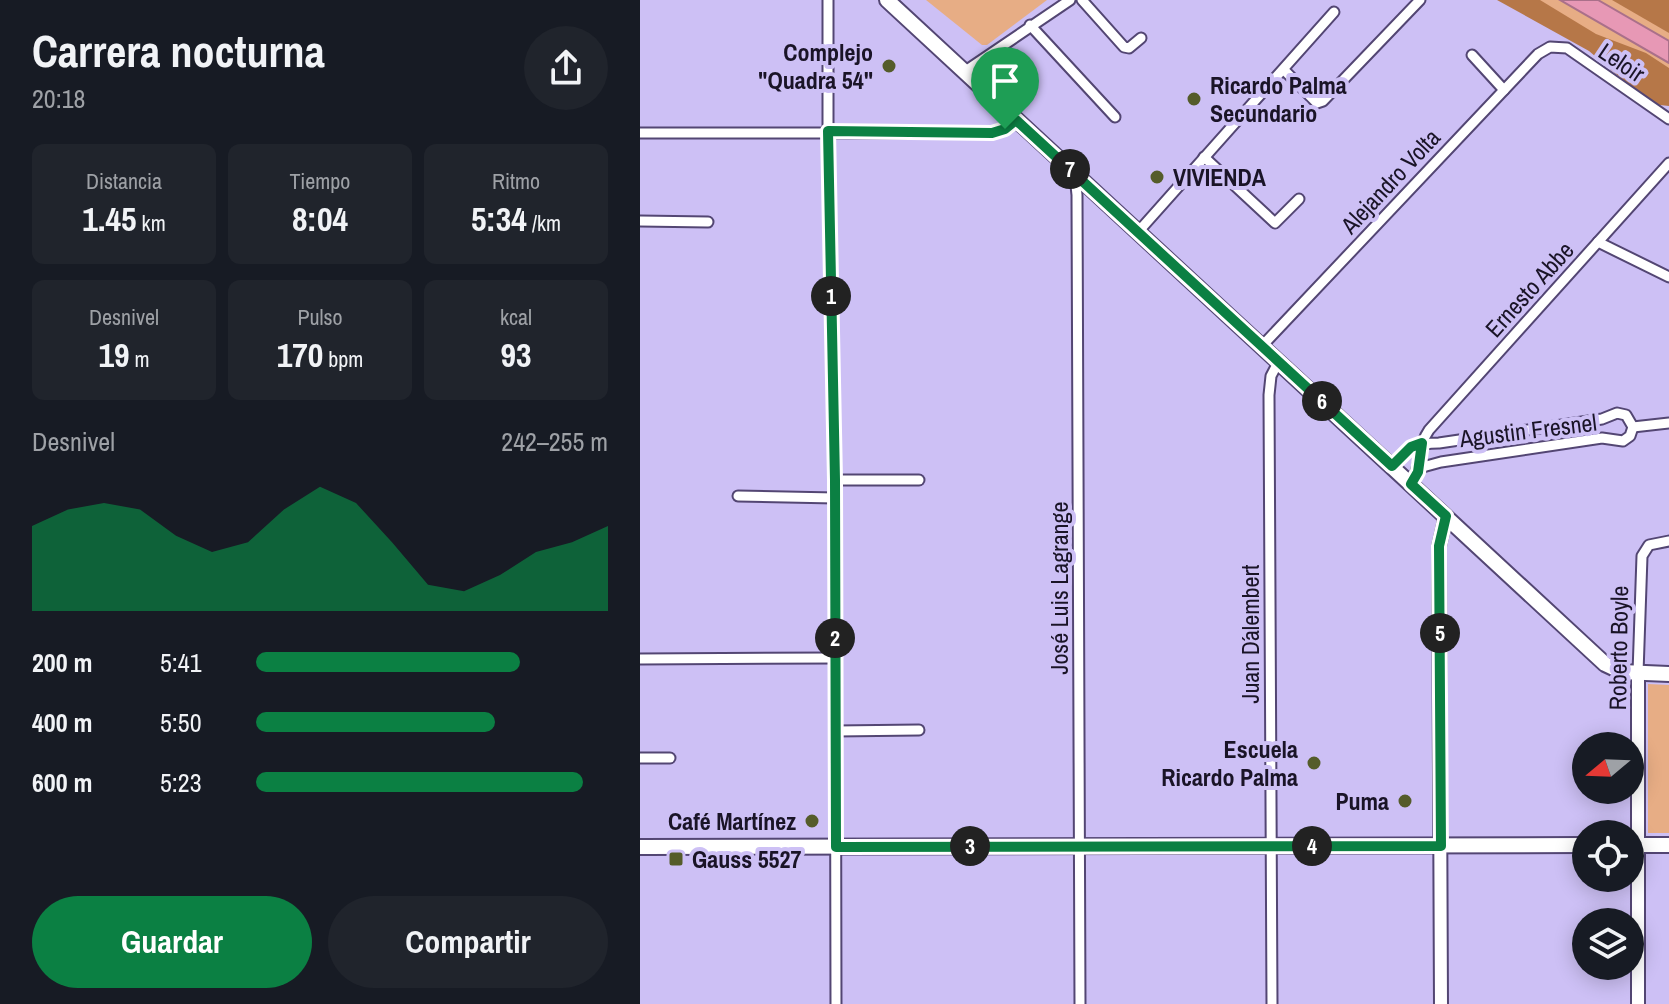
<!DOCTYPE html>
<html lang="es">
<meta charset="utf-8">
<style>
body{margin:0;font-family:"Archivo Narrow",sans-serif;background:#20242c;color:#f1f3f6;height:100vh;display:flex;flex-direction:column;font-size:30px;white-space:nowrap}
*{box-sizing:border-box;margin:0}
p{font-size:26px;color:#9ea1a6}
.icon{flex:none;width:44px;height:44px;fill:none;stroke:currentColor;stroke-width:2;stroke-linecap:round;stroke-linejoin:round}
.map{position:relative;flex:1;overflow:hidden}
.panel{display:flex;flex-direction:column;background:#171b24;width:640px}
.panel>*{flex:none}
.needle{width:52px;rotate:251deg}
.buttons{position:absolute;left:932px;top:732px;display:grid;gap:16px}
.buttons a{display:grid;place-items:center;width:72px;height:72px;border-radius:50%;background:#171b24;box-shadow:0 4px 20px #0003;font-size:40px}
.pin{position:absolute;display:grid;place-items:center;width:68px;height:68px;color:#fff;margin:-82px -34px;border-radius:50% 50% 50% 0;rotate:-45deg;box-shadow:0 0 8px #0007}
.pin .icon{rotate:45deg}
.km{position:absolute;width:40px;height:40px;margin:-20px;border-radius:50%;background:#222;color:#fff;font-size:22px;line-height:40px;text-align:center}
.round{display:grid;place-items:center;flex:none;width:84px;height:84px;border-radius:42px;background:#20242c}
.head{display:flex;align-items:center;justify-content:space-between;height:136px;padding:0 32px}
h1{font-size:44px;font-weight:700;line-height:60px}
.stats{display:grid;grid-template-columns:repeat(3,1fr);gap:12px;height:136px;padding:8px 32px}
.stats div{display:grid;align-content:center;border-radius:12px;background:#20242c;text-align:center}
.stats b{font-size:34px;font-weight:700}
.stats small{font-size:22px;font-weight:400}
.stats p{font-size:22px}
.chart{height:224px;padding:16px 32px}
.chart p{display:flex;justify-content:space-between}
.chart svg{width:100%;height:144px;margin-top:8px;fill:#0b8043;opacity:.7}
.action{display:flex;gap:16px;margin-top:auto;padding:16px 32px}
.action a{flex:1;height:92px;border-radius:48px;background:#0b8043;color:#fff;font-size:32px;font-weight:700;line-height:92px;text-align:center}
.action a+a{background:#20242c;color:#f1f3f6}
ul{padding:0 32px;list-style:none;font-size:26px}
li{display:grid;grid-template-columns:128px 96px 1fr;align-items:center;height:60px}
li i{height:20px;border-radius:10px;background:#0b8043}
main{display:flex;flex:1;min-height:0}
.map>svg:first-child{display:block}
.green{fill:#e7ad85}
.forest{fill:#b67748}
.water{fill:#e798b5;stroke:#aa708a;stroke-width:2}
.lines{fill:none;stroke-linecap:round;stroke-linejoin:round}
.minor-casing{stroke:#534673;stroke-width:13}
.secondary-casing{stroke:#534673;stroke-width:16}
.primary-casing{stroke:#534673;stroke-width:18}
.minor{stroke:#fff;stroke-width:9}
.secondary{stroke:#fff;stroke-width:12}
.primary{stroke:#fff;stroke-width:14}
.route-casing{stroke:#fff;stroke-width:16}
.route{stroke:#0b8043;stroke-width:10}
.poi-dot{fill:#555c2a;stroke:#cdc0f5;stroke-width:3}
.labels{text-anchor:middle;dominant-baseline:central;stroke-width:8;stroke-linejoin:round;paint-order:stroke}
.poi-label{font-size:24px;font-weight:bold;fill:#1a1427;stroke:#cdc0f5;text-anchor:end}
.street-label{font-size:24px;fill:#1a1427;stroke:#cdc0f5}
</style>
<main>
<section class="panel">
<div class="head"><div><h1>Carrera nocturna</h1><p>20:18</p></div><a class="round"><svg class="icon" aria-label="share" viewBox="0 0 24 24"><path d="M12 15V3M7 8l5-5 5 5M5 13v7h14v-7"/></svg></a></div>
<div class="stats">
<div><p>Distancia</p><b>1.45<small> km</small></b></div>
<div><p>Tiempo</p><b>8:04</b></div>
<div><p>Ritmo</p><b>5:34<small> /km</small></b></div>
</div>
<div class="stats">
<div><p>Desnivel</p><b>19<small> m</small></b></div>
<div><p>Pulso</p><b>170<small> bpm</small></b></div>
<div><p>kcal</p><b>93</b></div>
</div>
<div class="chart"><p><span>Desnivel</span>242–255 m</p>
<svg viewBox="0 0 160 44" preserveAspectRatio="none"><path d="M0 44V18L10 13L20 11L30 13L40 21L50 26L60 23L70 13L80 6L90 11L100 23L110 36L120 38L130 33L140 26L150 23L160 18V44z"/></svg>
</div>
<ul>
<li><b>200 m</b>5:41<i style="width:75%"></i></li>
<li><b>400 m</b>5:50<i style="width:68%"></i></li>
<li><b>600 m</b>5:23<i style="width:93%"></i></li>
</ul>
<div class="action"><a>Guardar</a><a>Compartir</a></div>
</section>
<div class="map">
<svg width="1029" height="1004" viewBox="0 0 1029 1004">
<rect width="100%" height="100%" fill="#cdc0f5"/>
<!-- green -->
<g class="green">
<path d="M286,0h121l-60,45h-5z"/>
<path d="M873,0h47l109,63v26z"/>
<path d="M958,0h71v41z"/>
<path d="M1008,684l21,1v148h-21z"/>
</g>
<!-- forest -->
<g class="forest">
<path d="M857,0h43l56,34 50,19 23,15v38l-18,-2 -62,-53z"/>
<path d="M972,0h57v33z"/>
</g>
<!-- water -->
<path class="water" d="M920,0h38l71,41v22z"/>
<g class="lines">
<!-- minor casing -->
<g class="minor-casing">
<g id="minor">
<path d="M188,0v131l7,349 1,524"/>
<path d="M442,0l42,47 5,1 12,-10"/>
<path d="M390,25l85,92"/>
<path d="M832,55l32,35"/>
<path d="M644,70l33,33 6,-2 97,-101"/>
<path d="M324,72l106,-72"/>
<path d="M0,133h352l13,-4 11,-9"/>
<path d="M564,157l71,66 24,-24"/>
<path d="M435,176l2,19 3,809"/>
<path d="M0,221l68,1"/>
<path d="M498,232l196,-220"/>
<path d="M958,242l71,35"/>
<path d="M622,346l276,-292 12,-7 17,1 102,71"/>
<path d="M993,427l36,-4"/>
<path d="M752,466c17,-17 21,-23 47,-23l163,-24 15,-6 9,2 7,12 -3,9 -7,5 -21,-3 -161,24 -22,6"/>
<path d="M195,480h84"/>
<path d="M771,484c11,-19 6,-37 18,-54l240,-267"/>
<path d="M98,496l97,2"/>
<path d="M0,659l195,-1"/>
<path d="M998,673l4,-117 7,-11 20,-4"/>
<path d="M196,731l83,-1"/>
<path d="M0,758h30"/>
<path d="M632,1004l-3,-609 2,-19 8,-15"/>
</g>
</g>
<!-- secondary casing -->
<g class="secondary-casing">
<g id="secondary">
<path d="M998,673v331"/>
<path d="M801,1004l-2,-458 7,-30"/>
</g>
</g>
<!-- primary casing -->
<g class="primary-casing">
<g id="primary">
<path d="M247,0l718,664 17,8 47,2"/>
<path d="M990,845h39"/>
<path d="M0,847l946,-2"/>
</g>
</g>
<!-- minor -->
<use href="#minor" class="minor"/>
<!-- secondary -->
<use href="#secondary" class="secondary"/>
<!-- primary -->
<use href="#primary" class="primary"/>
</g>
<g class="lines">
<!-- route casing -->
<g class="route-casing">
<path id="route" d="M376,120l376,346 19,-19 11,-4 -4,29 -7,12 35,32 -7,30 2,300 -605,1 -1,-367 -7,-349 164,2 13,-4z"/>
</g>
<!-- route -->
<use href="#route" class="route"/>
</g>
<!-- markers -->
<g class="poi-dot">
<circle cx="249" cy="66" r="8"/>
<circle cx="554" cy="99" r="8"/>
<circle cx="517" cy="177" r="8"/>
<circle cx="674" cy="763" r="8"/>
<circle cx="765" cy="801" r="8"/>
<circle cx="172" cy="821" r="8"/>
<rect x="28" y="851" width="16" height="16" rx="4"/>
</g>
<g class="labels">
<!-- poi labels -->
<g class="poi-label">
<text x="233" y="52">Complejo<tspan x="233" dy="28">"Quadra 54"</tspan></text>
<text x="570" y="85" text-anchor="start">Ricardo Palma<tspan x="570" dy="28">Secundario</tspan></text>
<text x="533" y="177" text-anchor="start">VIVIENDA</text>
<text x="658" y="749">Escuela<tspan x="658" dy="28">Ricardo Palma</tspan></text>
<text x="749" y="801">Puma</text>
<text x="156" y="821">Café Martínez</text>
<text x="52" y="859" text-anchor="start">Gauss 5527</text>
</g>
<!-- street labels -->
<g class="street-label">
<text transform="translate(982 62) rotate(34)">Leloir</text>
<text transform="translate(750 181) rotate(-47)">Alejandro Volta</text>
<text transform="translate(889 289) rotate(-48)">Ernesto Abbe</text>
<text transform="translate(888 430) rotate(-7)">Agustin Fresnel</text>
<text transform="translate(419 588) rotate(-90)">José Luis Lagrange</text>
<text transform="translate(610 634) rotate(-90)">Juan D´alembert</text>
<text transform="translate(978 648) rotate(-89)">Roberto Boyle</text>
</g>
</g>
</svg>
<div class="buttons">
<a><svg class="needle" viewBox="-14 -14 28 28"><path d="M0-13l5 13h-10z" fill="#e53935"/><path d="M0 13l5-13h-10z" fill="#9ea1a6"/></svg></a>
<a><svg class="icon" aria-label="locate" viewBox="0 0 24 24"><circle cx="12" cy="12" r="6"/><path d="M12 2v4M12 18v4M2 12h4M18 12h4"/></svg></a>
<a><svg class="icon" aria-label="layers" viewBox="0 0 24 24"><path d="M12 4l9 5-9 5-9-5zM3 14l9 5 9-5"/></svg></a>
</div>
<div class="pin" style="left:365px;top:129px;background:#1e9e55"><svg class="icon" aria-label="arrive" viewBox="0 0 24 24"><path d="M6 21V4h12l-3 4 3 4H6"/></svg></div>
<b class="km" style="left:191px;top:296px">1</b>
<b class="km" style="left:195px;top:638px">2</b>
<b class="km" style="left:330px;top:846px">3</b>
<b class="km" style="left:672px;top:846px">4</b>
<b class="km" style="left:800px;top:633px">5</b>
<b class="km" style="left:682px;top:401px">6</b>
<b class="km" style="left:430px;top:169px">7</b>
</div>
</main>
